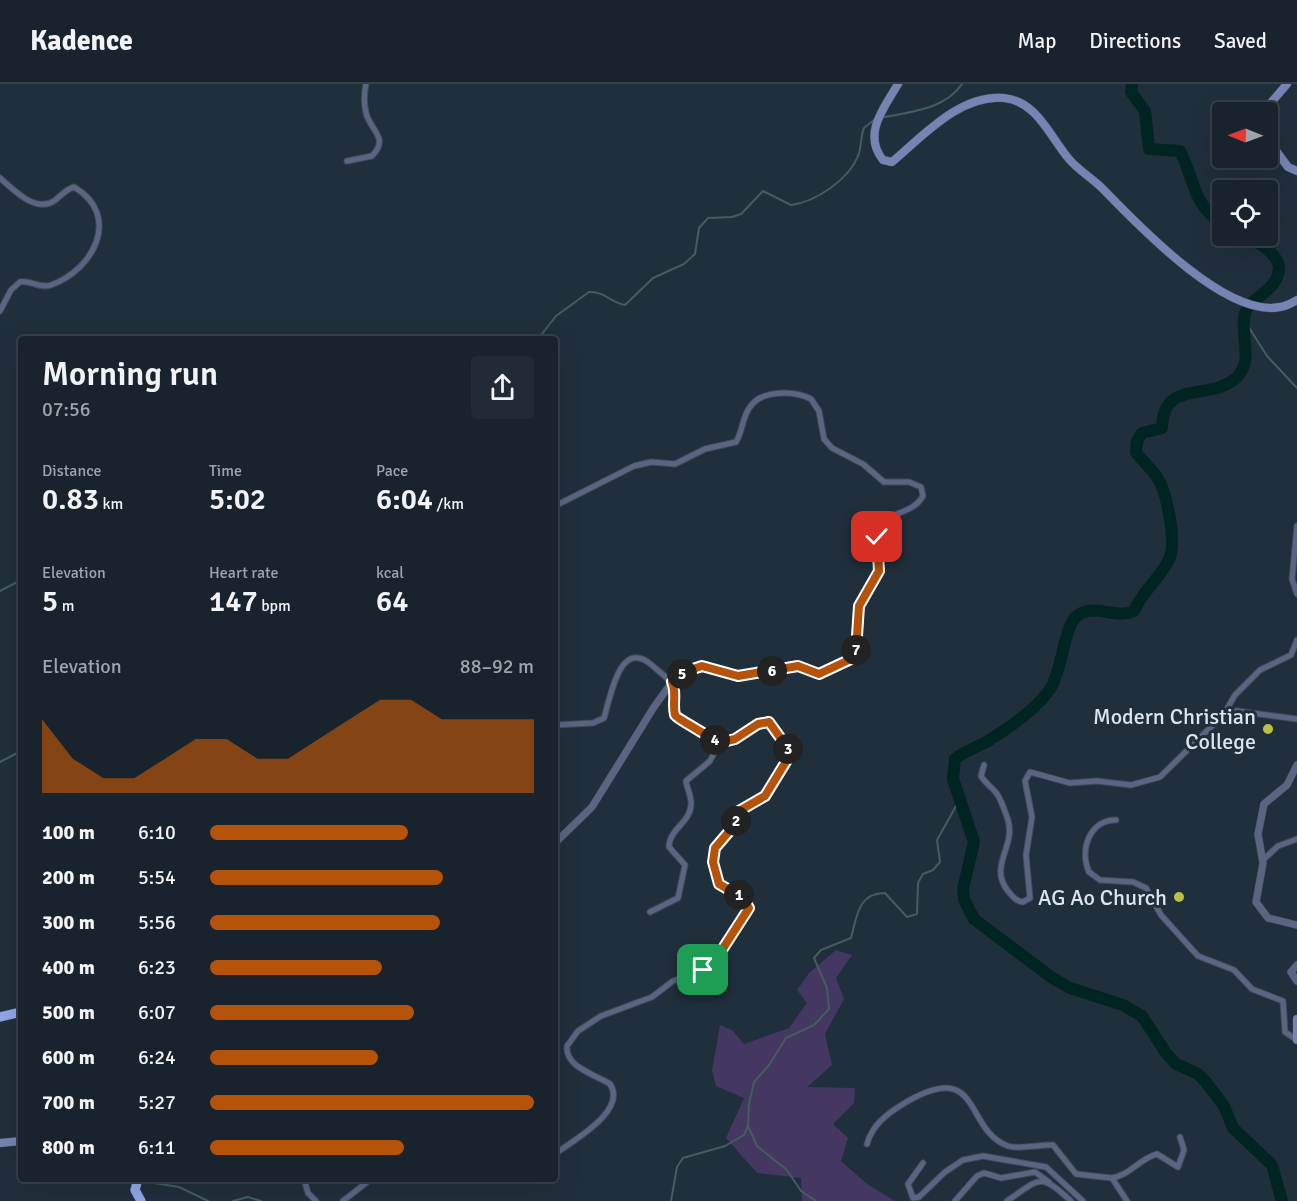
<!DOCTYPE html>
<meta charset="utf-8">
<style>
body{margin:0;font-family:Signika,sans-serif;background:#212b35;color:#f1f3f6;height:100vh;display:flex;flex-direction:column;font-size:22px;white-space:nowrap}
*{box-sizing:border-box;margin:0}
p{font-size:20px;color:#9fa4aa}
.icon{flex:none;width:33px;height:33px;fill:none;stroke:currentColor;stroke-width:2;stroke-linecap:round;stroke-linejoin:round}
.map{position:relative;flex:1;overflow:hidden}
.side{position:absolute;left:18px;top:252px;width:540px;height:846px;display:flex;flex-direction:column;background:#18232d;border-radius:6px;box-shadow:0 6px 24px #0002,0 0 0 2px #364049}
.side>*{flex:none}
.needle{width:39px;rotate:271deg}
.buttons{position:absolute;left:1212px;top:18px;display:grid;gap:12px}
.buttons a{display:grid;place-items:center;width:66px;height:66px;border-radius:6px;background:#18232d;box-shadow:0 6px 24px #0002,0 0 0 2px #364049;font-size:30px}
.pin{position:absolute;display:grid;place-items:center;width:51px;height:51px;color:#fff;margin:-26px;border-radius:12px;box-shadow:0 3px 9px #0006}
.km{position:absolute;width:30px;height:30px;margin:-15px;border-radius:50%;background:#222;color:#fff;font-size:16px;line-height:30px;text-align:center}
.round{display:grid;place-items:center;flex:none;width:63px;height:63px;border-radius:6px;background:#212b35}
.headline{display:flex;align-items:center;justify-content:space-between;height:102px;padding:0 24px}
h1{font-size:33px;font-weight:600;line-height:45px}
.stats{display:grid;grid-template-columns:repeat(3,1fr);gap:9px;height:102px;padding:6px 24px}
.stats div{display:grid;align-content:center}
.stats b{font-size:30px;font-weight:600}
.stats small{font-size:16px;font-weight:400}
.stats p{font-size:16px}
.chart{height:168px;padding:12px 24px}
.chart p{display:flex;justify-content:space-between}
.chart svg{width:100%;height:108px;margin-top:6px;fill:#b45309;opacity:.7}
ul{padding:0 24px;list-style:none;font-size:20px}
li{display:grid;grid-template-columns:96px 72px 1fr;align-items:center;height:45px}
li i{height:15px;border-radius:8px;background:#b45309}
header{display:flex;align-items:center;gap:36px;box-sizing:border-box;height:84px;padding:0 30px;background:#18232d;border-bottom:2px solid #364049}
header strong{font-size:28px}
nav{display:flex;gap:33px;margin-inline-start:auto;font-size:21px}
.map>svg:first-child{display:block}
.green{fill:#443762}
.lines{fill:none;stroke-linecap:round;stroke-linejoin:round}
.stream{stroke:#425e5f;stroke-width:2}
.river{stroke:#002422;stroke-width:12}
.minor-casing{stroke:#3e4c58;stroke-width:7}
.tertiary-casing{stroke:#3e4c58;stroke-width:8}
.secondary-casing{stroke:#3e4c58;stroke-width:9}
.trunk-casing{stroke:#3e4c58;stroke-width:10}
.minor{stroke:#5b6582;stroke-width:5}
.tertiary{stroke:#5b6582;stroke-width:7}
.secondary{stroke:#7584b2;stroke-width:8}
.trunk{stroke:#91a6e8;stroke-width:9}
.route-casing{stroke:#fff;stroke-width:12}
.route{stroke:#b45309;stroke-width:8}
.poi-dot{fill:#bbc045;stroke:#202f3c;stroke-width:2}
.labels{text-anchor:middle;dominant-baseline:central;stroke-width:6;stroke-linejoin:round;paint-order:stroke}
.poi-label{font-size:22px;fill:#dbe5ed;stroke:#202f3c;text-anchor:end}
</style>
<header>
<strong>Kadence</strong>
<nav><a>Map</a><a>Directions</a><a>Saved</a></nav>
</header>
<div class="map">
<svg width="1297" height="1117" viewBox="0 0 1297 1117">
<rect width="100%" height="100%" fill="#202f3c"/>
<!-- green -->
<path class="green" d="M836,866l16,5 -16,23 8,21 -19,35 7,31 -25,22 48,1 -1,15 -21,21 15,14 -7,23 26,23 28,17h-93l-1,-23 -44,-5 -31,-35 18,-40 -28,-12 -4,-16 8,-45 12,5 12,14 45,-16 18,-25 -10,-13 12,-17z"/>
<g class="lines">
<!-- stream -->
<g class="stream">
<path d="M880,34c28,-6 65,-8 82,-34"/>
<path d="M1243,234l24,38 30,32"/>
<path d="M538,255l18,-23 33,-24c15,-1 22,11 36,13l28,-27 31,-14 11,-10 4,-26 9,-10 24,-1 9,-3 22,-23 28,14c25,-3 58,-26 67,-49 4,-9 2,-19 6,-28l11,-9"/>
<path d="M0,507l21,-11"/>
<path d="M0,678l21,-11"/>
<path d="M749,1044l8,18 30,24 14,21 15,10"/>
<path d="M141,1097l38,6 29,14"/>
<path d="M123,1098l12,-1"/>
<path d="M233,1117l15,-4 13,4"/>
<path d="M671,1117l6,-34 6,-9 42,-12 19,-11 4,-9 1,-22 5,-22 15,-17 17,-27 28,-13 15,-16 -2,-21 -13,-30 7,-8 30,-12c6,-22 7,-45 34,-45l22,24 10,-3 1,-31 5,-9 10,-4 7,-8 -3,-22 23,-41"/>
</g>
<!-- river -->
<g class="river">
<path d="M1132,0l-1,8 14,19 4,38 31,2c14,27 13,55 42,72"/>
<path d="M1247,152c11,7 30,16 32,31 1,23 -29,30 -34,46 -6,21 10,47 -9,65 -27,24 -73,0 -74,50l-20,5 -5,8 -1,11c6,9 15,16 21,25 10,15 19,62 13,80 -8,20 -28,34 -36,54 -18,9 -41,-9 -57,5 -14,11 -14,56 -29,76 -14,19 -38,35 -57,47 -12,8 -25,11 -36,20l-2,20 21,63 -11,47 1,10 10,20 77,58 19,11 53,17 19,11 24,37 10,11 22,10 7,7 19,25 9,22 39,37 10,36"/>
</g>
<!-- minor casing -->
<g class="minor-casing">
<g id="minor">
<path d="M347,77l25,-5c18,-18 -2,-26 -6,-43 -2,-9 -2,-20 0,-29"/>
<path d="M0,94c14,12 35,35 54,23 7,-5 12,-12 20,-14 48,28 20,83 -23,98 -11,4 -20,-5 -31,-3l-9,8 -11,21"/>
<path d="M555,422l79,-40 17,-4 24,2 30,-15 31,-7c7,-11 6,-25 14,-35 12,-18 45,-16 61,-8l8,12 5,28 8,9 31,16 21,18h25l12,5 2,9c-9,16 -28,16 -42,26 -6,16 1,29 -1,45 -2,14 -16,23 -20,36 -14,45 16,48 -41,71l-21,-8"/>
<path d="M1297,442l-5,53 5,15"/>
<path d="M1224,630l11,-19 25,-25 31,-15 6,-15"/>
<path d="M555,641l38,-2 11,-5c7,-23 16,-82 49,-52 7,7 18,13 22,23 3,9 -3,19 1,28 3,8 18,8 24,12 7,4 13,9 19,14l16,-4 23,-15 11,-2 17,21 3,12 -24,41 -26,15 -6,16 -18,21 -2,9 6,27 24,14 6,10 -29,45 -17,17 -30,11 -21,16 -51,19 -23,15 -11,15c-2,21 27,28 43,38 18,27 -38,57 -55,70"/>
<path d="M984,681l-3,11c4,7 11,11 16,18 5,7 8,18 11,26 8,27 -20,46 0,71 5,6 8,10 15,11l7,-4 -4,-43 6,-38 -7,-36 5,-9 40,11 27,-2 34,4 29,-8 64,-63 13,-3 60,8"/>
<path d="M1116,736c-26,0 -37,29 -27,52l11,8 33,2 13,6 15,27 37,41 36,14 18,19 31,12 2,31 12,8"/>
<path d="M1263,776l15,-14 19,-7"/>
<path d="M650,828l28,-14 7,-33 -16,-18c0,-18 21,-24 22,-42 1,-8 -4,-16 -5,-24l24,-20 9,-18"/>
<path d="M867,1060c5,-19 20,-30 36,-40 80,-48 60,26 105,42 12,4 32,-2 45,-1l23,29 36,4"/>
<path d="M923,1079l-15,21 5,14 6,-1 26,-25 18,-12 20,-4 63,11 37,34"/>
<path d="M304,1095l4,14 8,8"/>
<path d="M394,1095h19"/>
<path d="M343,1117l28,-22"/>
<path d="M955,1117l22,-25 7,-3 17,5 34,-6 14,10"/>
<path d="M1007,1117c34,-23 32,-29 64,0"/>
<path d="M1127,1117l-15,-23c18,-3 27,-19 45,-24l21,13 6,-17 -4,-13"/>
</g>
</g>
<!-- tertiary casing -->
<g class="tertiary-casing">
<g id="tertiary">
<path d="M1297,681l-10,20 -23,19 -6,30 5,29 -7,39 12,16 29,7"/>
<path d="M555,759l37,-36 62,-100 18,-25 12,-10 18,-6 36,10 60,-10"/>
<path d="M1297,881l-6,7 6,9"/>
</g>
</g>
<!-- secondary casing -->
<g class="secondary-casing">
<g id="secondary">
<path d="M898,0c-14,24 -36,50 -15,76l9,2c31,-26 68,-68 112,-64 33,3 46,39 65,61 9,11 23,19 34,30 35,36 123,129 177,118 6,-1 12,-4 17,-7"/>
<path d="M1263,28l24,-28"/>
<path d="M1268,56l20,27 9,4"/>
<path d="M1297,935v21"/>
<path d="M0,1059l21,-2"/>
</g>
</g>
<!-- trunk casing -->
<g class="trunk-casing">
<g id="trunk">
<path d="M0,933l21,-5"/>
<path d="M138,1095l-3,11 6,11"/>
</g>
</g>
<!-- minor -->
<use href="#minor" class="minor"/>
<!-- tertiary -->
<use href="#tertiary" class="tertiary"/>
<!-- secondary -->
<use href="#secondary" class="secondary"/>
<!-- trunk -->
<use href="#trunk" class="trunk"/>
</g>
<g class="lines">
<!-- route casing -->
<g class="route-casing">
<path id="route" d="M703,886l17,-17 29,-45 -6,-10 -24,-14 -6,-22 2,-14 18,-21 6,-16 26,-15 22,-36 2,-10 -20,-28 -11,2 -23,15 -16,4c-8,-6 -43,-25 -44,-28 -3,-12 2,-21 -3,-33l12,-10 18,-6 36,10 60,-10 21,8 32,-15 5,-8 3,-45 20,-35 -2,-34"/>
</g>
<!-- route -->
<use href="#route" class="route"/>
</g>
<!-- markers -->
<g class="poi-dot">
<circle cx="1268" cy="645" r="6"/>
<circle cx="1179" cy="813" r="6"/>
</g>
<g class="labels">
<!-- poi labels -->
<g class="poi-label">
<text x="1256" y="632">Modern Christian<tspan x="1256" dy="25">College</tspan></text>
<text x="1167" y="813">AG Ao Church</text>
</g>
</g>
</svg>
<div class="buttons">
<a><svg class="needle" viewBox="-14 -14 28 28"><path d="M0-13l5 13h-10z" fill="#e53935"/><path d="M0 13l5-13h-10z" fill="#9fa4aa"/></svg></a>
<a><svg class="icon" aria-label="locate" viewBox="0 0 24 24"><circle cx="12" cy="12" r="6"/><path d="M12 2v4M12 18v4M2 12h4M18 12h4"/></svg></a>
</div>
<div class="pin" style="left:703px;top:886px;background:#1e9e55"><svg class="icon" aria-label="arrive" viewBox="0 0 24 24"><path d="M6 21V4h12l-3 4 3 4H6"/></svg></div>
<div class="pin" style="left:877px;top:453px;background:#d93025"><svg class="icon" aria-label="check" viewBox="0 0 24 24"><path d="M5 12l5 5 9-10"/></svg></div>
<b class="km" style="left:739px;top:811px">1</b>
<b class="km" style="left:736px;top:737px">2</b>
<b class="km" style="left:788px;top:665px">3</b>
<b class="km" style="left:715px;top:656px">4</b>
<b class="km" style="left:682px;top:590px">5</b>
<b class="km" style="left:772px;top:587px">6</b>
<b class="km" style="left:856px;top:566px">7</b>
<section class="side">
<div class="headline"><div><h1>Morning run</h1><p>07:56</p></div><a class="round"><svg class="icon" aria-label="share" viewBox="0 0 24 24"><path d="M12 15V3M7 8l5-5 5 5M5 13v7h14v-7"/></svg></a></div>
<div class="stats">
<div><p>Distance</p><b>0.83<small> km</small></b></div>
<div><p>Time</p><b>5:02</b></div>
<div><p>Pace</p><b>6:04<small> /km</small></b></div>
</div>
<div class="stats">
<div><p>Elevation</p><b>5<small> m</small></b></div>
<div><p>Heart rate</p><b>147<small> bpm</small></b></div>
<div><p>kcal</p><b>64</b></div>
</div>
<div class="chart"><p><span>Elevation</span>88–92 m</p>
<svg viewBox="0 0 160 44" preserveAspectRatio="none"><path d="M0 44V14L10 30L20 38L30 38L40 30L50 22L60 22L70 30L80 30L90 22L100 14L110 6L120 6L130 14L140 14L150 14L160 14V44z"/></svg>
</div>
<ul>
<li><b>100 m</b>6:10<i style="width:61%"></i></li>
<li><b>200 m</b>5:54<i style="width:72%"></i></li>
<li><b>300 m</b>5:56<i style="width:71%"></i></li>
<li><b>400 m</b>6:23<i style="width:53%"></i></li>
<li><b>500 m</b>6:07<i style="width:63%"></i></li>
<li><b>600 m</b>6:24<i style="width:52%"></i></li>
<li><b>700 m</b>5:27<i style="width:100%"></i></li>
<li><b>800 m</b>6:11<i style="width:60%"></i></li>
</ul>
</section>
</div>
